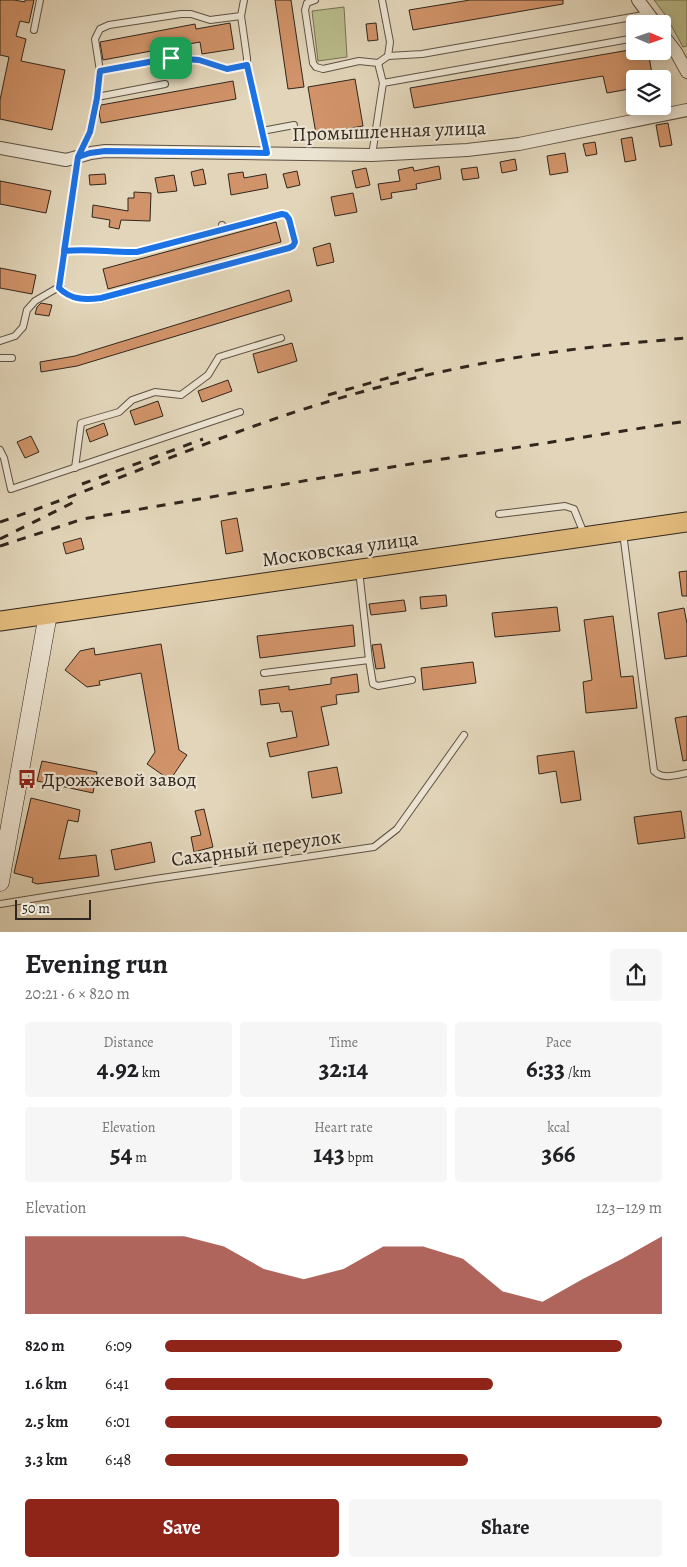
<!DOCTYPE html>
<meta charset="utf-8">
<style>
body{margin:0;font-family:Alegreya,serif;background:#f6f6f6;color:#202124;height:100vh;display:flex;flex-direction:column;font-size:19px;white-space:nowrap}
*{box-sizing:border-box;margin:0}
p{font-size:16px;color:#757577}
.icon{flex:none;width:28px;height:28px;fill:none;stroke:currentColor;stroke-width:2;stroke-linecap:round;stroke-linejoin:round}
.map{position:relative;height:932px;overflow:hidden}
.side{display:flex;flex-direction:column;background:#fff;flex:1}
.side>*{flex:none}
.needle{width:32px;rotate:92deg}
.controls{position:absolute;left:626px;top:15px;display:grid;gap:10px}
.controls a{display:grid;place-items:center;width:45px;height:45px;border-radius:5px;background:#fff;box-shadow:0 2px 12px #0003;font-size:25px}
.scale{position:absolute;left:15px;bottom:12px;width:76px;box-sizing:border-box;padding-left:5px;border:2px solid #31261d;border-top:0;font-size:14px;line-height:18px;white-space:nowrap;color:#31261d;-webkit-text-stroke:4px #ece4d2;paint-order:stroke}
.pin{position:absolute;display:grid;place-items:center;width:42px;height:42px;color:#fff;margin:-21px;border-radius:10px;box-shadow:0 2px 8px #0006}
.round{display:grid;place-items:center;flex:none;width:52px;height:52px;border-radius:5px;background:#f6f6f6}
.overview{display:flex;align-items:center;justify-content:space-between;height:85px;padding:0 25px}
h1{font-size:28px;font-weight:700;line-height:38px}
.metrics{display:grid;grid-template-columns:repeat(3,1fr);gap:8px;height:85px;padding:5px 25px}
.metrics div{display:grid;align-content:center;border-radius:5px;background:#f6f6f6;text-align:center}
.metrics b{font-size:25px;font-weight:700}
.metrics small{font-size:14px;font-weight:400}
.metrics p{font-size:14px}
.chart{height:140px;padding:10px 25px}
.chart p{display:flex;justify-content:space-between}
.chart svg{width:100%;height:90px;margin-top:5px;fill:#8f2418;opacity:.7}
.cta{display:flex;gap:10px;margin-top:auto;padding:10px 25px}
.cta a{flex:1;height:58px;border-radius:5px;background:#8f2418;color:#fff;font-size:20px;font-weight:700;line-height:58px;text-align:center}
.cta a+a{background:#f6f6f6;color:#202124}
ul{padding:0 25px;list-style:none;font-size:16px}
li{display:grid;grid-template-columns:80px 60px 1fr;align-items:center;height:38px}
li i{height:12px;border-radius:6px;background:#8f2418}
.map>svg:first-child{display:block}
.green{fill:#b9bc8b;stroke:#757154}
.building{fill:#d19369;stroke:#31261d}
.lines{fill:none;stroke-linecap:round;stroke-linejoin:round}
.service-casing{stroke:#5d5244;stroke-width:8}
.minor-casing{stroke:#5d5244;stroke-width:14}
.secondary-casing{stroke:#31261d;stroke-width:19}
.primary-casing{stroke:#31261d;stroke-width:21}
.service{stroke:#ece4d2;stroke-width:6}
.minor{stroke:#ece4d2;stroke-width:12}
.secondary{stroke:#ece4d2;stroke-width:18}
.primary{stroke:#e1ba7c;stroke-width:19}
.rail{stroke:#31261d;stroke-width:3;stroke-dasharray:9 9;stroke-linecap:butt}
.route-casing{stroke:#fff;stroke-width:10}
.route{stroke:#1a73e8;stroke-width:6}
.labels{text-anchor:middle;dominant-baseline:central;stroke-width:4.5;stroke-linejoin:round;paint-order:stroke}
.street-label{font-size:20px;fill:#31261d;stroke:#ece4d2}
.poi-label{font-size:20px;fill:#31261d;stroke:#ece4d2;text-anchor:start}
</style>
<div class="map">
<svg width="687" height="932" viewBox="0 0 687 932">
<rect width="100%" height="100%" fill="#e2d5b9"/>
<filter id="stains"><feTurbulence type="fractalNoise" baseFrequency=".004" numOctaves="4"/><feColorMatrix values="0 0 0 0 .2 0 0 0 0 .09 0 0 0 0 .02 0 0 0 .5 -.17"/></filter>
<radialGradient id="worn" r=".72"><stop offset=".6" stop-color="#630" stop-opacity="0"/><stop offset="1" stop-color="#630" stop-opacity=".3"/></radialGradient>
<!-- green -->
<g class="green">
<path d="M654,0h33v46l-4,1 -17,-31z"/>
<path d="M344,7l3,50 -29,4 -6,-50z"/>
</g>
<!-- building -->
<g class="building">
<path d="M0,0h14l11,2v-2h9l-5,23 -9,-2 -4,15 10,3 -5,22 44,9 -13,60 -52,-11v-19l9,-43 -9,-2z"/>
<path d="M275,0h16l13,87 -16,2z"/>
<path d="M470,0h93v4l-150,26 -4,-20z"/>
<path d="M230,23l4,26 -32,5 -2,-12 -97,18 -3,-18 95,-18 1,5z"/>
<path d="M376,23l2,17 -10,1 -2,-17z"/>
<path d="M635,49v2h13l5,28h-18v9l-28,5 -4,-17 -189,32 -4,-20z"/>
<path d="M355,79l8,47 -47,8 -8,-47z"/>
<path d="M233,81l3,18 -135,24 -2,-10 2,-8z"/>
<path d="M668,123l4,22 -12,2 -4,-22z"/>
<path d="M632,137l4,23 -11,2 -4,-23z"/>
<path d="M595,142l2,12 -11,2 -3,-12z"/>
<path d="M565,153l3,19 -18,3 -3,-19z"/>
<path d="M515,159l2,11 -15,3 -2,-11z"/>
<path d="M439,166l2,13 -25,5 1,5 -26,4 1,5 -11,2 -3,-16 22,-3 -2,-11 15,-3 1,4z"/>
<path d="M477,167l2,11 -16,2 -2,-11z"/>
<path d="M366,168l4,17 -14,3 -4,-17z"/>
<path d="M203,169l3,15 -12,2 -3,-14z"/>
<path d="M297,171l3,14 -13,3 -4,-14z"/>
<path d="M243,172l1,6 22,-4 2,14 -37,7 -3,-21z"/>
<path d="M105,174l1,10 -16,1 -1,-10z"/>
<path d="M174,175l3,16 -19,2 -3,-15z"/>
<path d="M0,181l51,10 -5,22 -46,-9z"/>
<path d="M134,192l17,1 -1,28 -29,-1 -2,9 -10,-2 1,-7 -18,-3 1,-12 35,6v-13h6z"/>
<path d="M353,193l4,19 -22,4 -4,-19z"/>
<path d="M276,222l5,20 -173,47 -5,-20z"/>
<path d="M330,243l4,19 -17,4 -4,-18z"/>
<path d="M0,268l36,7 -4,19 -32,-6z"/>
<path d="M289,290l3,11 -215,65 -36,6 -1,-10 35,-6z"/>
<path d="M41,303l11,2 -3,11 -14,-2 2,-7z"/>
<path d="M292,343l5,18 -39,12 -5,-19z"/>
<path d="M228,380l4,11 -30,11 -4,-11z"/>
<path d="M158,401l5,15 -28,9 -5,-14z"/>
<path d="M104,423l4,12 -18,7 -4,-12z"/>
<path d="M31,436l8,16 -14,6 -8,-16z"/>
<path d="M237,518l6,33 -17,3 -5,-33z"/>
<path d="M81,538l3,11 -18,5 -3,-11z"/>
<path d="M687,571v25h-5l-3,-24z"/>
<path d="M446,595l1,11 -26,3 -1,-12z"/>
<path d="M404,600l2,11 -35,4 -2,-11z"/>
<path d="M557,607l3,24 -65,6 -3,-24z"/>
<path d="M684,608l3,16v32l-22,3 -7,-46z"/>
<path d="M613,616l8,61 12,-1 4,32 -51,5 -3,-31 9,-2 -8,-60z"/>
<path d="M353,625l2,21 -95,12 -3,-22z"/>
<path d="M161,644l18,106 8,5 -17,25 -23,-16 8,-12 -14,-79 -42,8 1,4 -13,2 -22,-17 15,-19 14,-3 1,7z"/>
<path d="M381,644l4,24 -9,1 -4,-24z"/>
<path d="M473,662l3,21 -53,7 -2,-22z"/>
<path d="M357,674l2,18 -23,3 1,9 -16,3 8,38 -59,12 -3,-14 30,-6 -5,-26 -11,1 -2,-9 -18,2 -2,-15 30,-4v4l42,-6v-6z"/>
<path d="M687,716v44l-4,1 -8,-43z"/>
<path d="M574,751l7,49 -20,3 -5,-32 -17,3 -2,-18z"/>
<path d="M42,761l55,11 -4,21 -56,-12z"/>
<path d="M337,767l5,26 -30,5 -4,-26z"/>
<path d="M31,798l49,12 -2,12 -10,-2 -9,39 37,-4 3,21 -62,8 -5,-2 1,-4 -19,-5z"/>
<path d="M204,809l9,38 -19,5 -3,-15 10,-2 -6,-24z"/>
<path d="M681,811l4,27 -47,6 -4,-27z"/>
<path d="M151,842l4,20 -40,8 -4,-20z"/>
</g>
<g class="lines">
<!-- service casing -->
<g class="service-casing">
<g id="service">
<path d="M315,0l-8,3 -2,7 8,53 3,4 7,2 36,-8 19,2 5,20 252,-45"/>
<path d="M34,30l6,-30"/>
<path d="M388,56l34,-2 227,-40"/>
<path d="M378,63l10,-7 2,-14 -8,-42"/>
<path d="M247,65l20,88"/>
<path d="M100,71l-5,-32 5,-10 9,-4 72,-11h10l19,6 31,-4"/>
<path d="M165,84l-68,13 3,-26 71,-13 28,1 28,10 20,-4v-7l-6,-42 3,-16"/>
<path d="M97,97l-7,35 -12,25 -19,130c12,13 26,13 42,12l188,-51 4,-2 2,-4 -6,-23 -3,-4 -4,-1 -60,15v-4"/>
<path d="M262,131l32,-6"/>
<path d="M372,155l11,-72"/>
<path d="M64,251c25,-3 49,2 73,1l85,-23"/>
<path d="M0,341l15,-5 8,-9 4,-17 8,-9 24,-14"/>
<path d="M0,358h12"/>
<path d="M0,450l4,8 7,31 229,-77"/>
<path d="M75,468l6,-45 38,-11 13,-12 23,-8 26,3 27,-20 11,-18 62,-19"/>
<path d="M499,514l66,-8 9,3 11,27"/>
<path d="M623,533l31,238c9,9 22,4 33,2"/>
<path d="M369,660l4,24 5,2 34,-6"/>
<path d="M264,673l105,-13 -10,-90"/>
<path d="M0,904l155,-25 219,-32 23,-18 67,-94"/>
</g>
</g>
<!-- minor casing -->
<g class="minor-casing">
<g id="minor">
<path d="M638,0l18,24"/>
<path d="M662,34l14,18 11,20"/>
<path d="M0,148l66,12 25,-7 14,-2 267,4 95,-5 52,-6 168,-34"/>
</g>
</g>
<!-- secondary casing -->
<g class="secondary-casing">
<path id="secondary" d="M0,882l48,-268"/>
</g>
<!-- primary casing -->
<g class="primary-casing">
<path id="primary" d="M0,621l687,-99"/>
</g>
<!-- service -->
<use href="#service" class="service"/>
<!-- minor -->
<use href="#minor" class="minor"/>
<!-- secondary -->
<use href="#secondary" class="secondary"/>
<!-- primary -->
<use href="#primary" class="primary"/>
<!-- rail -->
<g class="rail">
<path d="M328,395l77,-22 27,-6"/>
<path d="M82,484l121,-45"/>
<path d="M0,522c100,-34 197,-78 298,-111 81,-26 165,-47 250,-58 46,-7 93,-11 139,-15"/>
<path d="M0,539l78,-39"/>
<path d="M0,546l83,-27 238,-41 366,-57"/>
</g>
</g>
<g class="lines">
<!-- route casing -->
<g class="route-casing">
<path id="route" d="M171,58l-71,13 -3,27 -7,34 -12,25 -19,131c12,12 26,12 42,10l188,-50 4,-2 2,-4 -6,-23 -3,-4 -4,-1 -145,38c-24,1 -48,-4 -73,-1l14,-94 12,-4 15,-2 162,2 -20,-88 -20,4 -28,-9 -28,-2"/>
</g>
<!-- route -->
<use href="#route" class="route"/>
</g>
<!-- icons -->
<defs>
<g id="bus-bare" transform="scale(1.5)"><path d="M-5-6H5V4H4V6H2V4H-2V6H-4V4H-5ZM-3.5-4V0h7V-4ZM-3.5 1.2v1.5H-2V1.2ZM2 1.2v1.5H3.5V1.2Z" fill="#8f2418" stroke="#ece4d2" stroke-width="2.5" paint-order="stroke"/></g>
</defs>
<g fill-rule="evenodd">
<use href="#bus-bare" x="27" y="779"/>
</g>
<g class="labels">
<!-- street labels -->
<g class="street-label">
<text transform="translate(389 131) rotate(-2)">Промышленная улица</text>
<text transform="translate(340 549) rotate(-8)">Московская улица</text>
<text transform="translate(256 848) rotate(-8)">Сахарный переулок</text>
</g>
<!-- poi labels -->
<g class="poi-label">
<text x="42" y="779">Дрожжевой завод</text>
</g>
</g>
<rect width="100%" height="100%" filter="url(#stains)"/>
<rect width="100%" height="100%" fill="url(#worn)"/>
</svg>
<div class="controls">
<a><svg class="needle" viewBox="-14 -14 28 28"><path d="M0-13l5 13h-10z" fill="#e53935"/><path d="M0 13l5-13h-10z" fill="#757577"/></svg></a>
<a><svg class="icon" aria-label="layers" viewBox="0 0 24 24"><path d="M12 4l9 5-9 5-9-5zM3 14l9 5 9-5"/></svg></a>
</div>
<div class="scale">50 m</div>
<div class="pin" style="left:171px;top:58px;background:#1e9e55"><svg class="icon" aria-label="arrive" viewBox="0 0 24 24"><path d="M6 21V4h12l-3 4 3 4H6"/></svg></div>
</div>
<section class="side">
<div class="overview"><div><h1>Evening run</h1><p>20:21 · 6 × 820 m</p></div><a class="round"><svg class="icon" aria-label="share" viewBox="0 0 24 24"><path d="M12 15V3M7 8l5-5 5 5M5 13v7h14v-7"/></svg></a></div>
<div class="metrics">
<div><p>Distance</p><b>4.92<small> km</small></b></div>
<div><p>Time</p><b>32:14</b></div>
<div><p>Pace</p><b>6:33<small> /km</small></b></div>
</div>
<div class="metrics">
<div><p>Elevation</p><b>54<small> m</small></b></div>
<div><p>Heart rate</p><b>143<small> bpm</small></b></div>
<div><p>kcal</p><b>366</b></div>
</div>
<div class="chart"><p><span>Elevation</span>123–129 m</p>
<svg viewBox="0 0 160 44" preserveAspectRatio="none"><path d="M0 44V6L10 6L20 6L30 6L40 6L50 11L60 22L70 27L80 22L90 11L100 11L110 17L120 33L130 38L140 27L150 17L160 6V44z"/></svg>
</div>
<ul>
<li><b>820 m</b>6:09<i style="width:92%"></i></li>
<li><b>1.6 km</b>6:41<i style="width:66%"></i></li>
<li><b>2.5 km</b>6:01<i style="width:100%"></i></li>
<li><b>3.3 km</b>6:48<i style="width:61%"></i></li>
</ul>
<div class="cta"><a>Save</a><a>Share</a></div>
</section>
